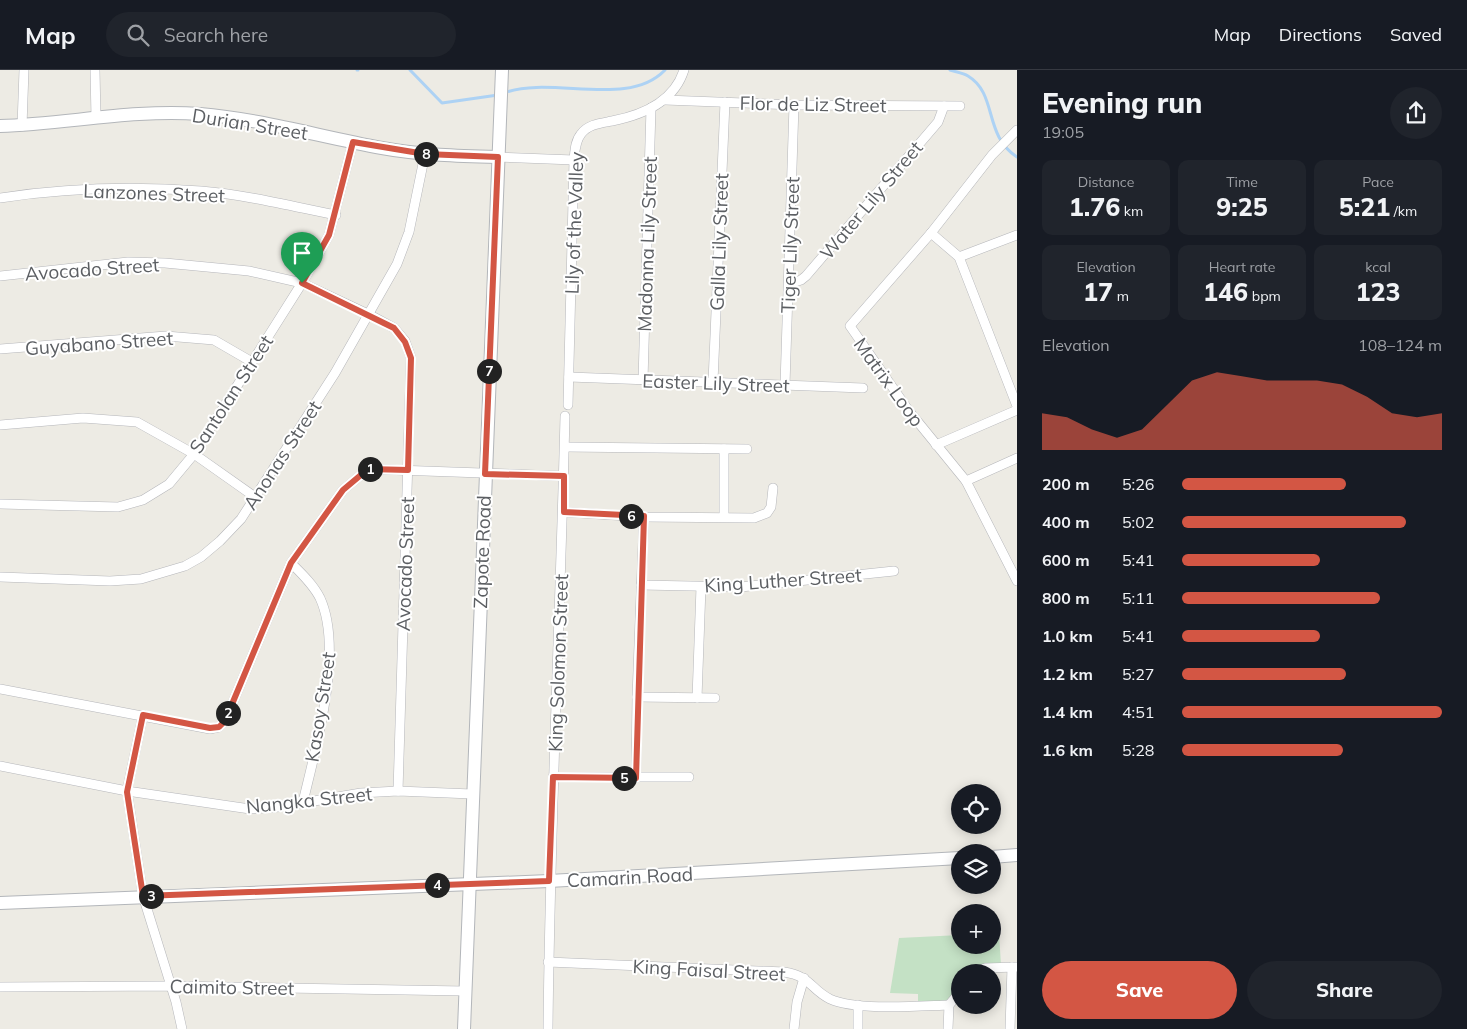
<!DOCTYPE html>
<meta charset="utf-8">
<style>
body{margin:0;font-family:Mulish,sans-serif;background:#20242c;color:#f1f3f6;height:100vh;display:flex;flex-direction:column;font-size:19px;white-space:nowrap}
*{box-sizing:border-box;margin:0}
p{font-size:16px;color:#9ea1a6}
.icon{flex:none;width:28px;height:28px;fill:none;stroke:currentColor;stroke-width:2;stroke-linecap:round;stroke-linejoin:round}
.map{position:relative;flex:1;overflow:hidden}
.drawer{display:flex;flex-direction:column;background:#171b24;width:450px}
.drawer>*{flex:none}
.buttons{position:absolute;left:951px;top:714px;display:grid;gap:10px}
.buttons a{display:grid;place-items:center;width:50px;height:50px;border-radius:50%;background:#171b24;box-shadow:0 2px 12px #0003;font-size:25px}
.pin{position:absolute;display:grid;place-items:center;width:42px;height:42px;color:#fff;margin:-51px -21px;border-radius:50% 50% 50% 0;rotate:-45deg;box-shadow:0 0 5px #0007}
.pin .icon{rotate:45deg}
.km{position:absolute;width:25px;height:25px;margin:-12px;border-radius:50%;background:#222;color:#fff;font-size:14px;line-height:25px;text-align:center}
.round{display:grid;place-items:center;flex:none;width:52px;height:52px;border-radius:26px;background:#20242c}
.overview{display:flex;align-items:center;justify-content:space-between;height:85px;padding:0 25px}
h1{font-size:28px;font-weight:800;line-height:38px}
.stats{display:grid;grid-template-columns:repeat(3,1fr);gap:8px;height:85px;padding:5px 25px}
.stats div{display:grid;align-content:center;border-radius:10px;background:#20242c;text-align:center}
.stats b{font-size:25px;font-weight:800}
.stats small{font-size:14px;font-weight:400}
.stats p{font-size:14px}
.chart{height:140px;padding:10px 25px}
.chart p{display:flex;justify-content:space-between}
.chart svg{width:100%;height:90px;margin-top:5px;fill:#d35644;opacity:.7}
.cta{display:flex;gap:10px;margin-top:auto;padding:10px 25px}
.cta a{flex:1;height:58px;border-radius:30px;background:#d35644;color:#fff;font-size:20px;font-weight:800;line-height:58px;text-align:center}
.cta a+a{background:#20242c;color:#f1f3f6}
ul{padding:0 25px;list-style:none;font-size:16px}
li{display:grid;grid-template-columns:80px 60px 1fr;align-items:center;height:38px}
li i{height:12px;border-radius:6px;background:#d35644}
header{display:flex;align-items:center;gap:30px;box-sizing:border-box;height:70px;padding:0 25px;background:#171b24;border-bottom:1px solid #363941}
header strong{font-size:24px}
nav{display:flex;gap:28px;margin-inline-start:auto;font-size:18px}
.search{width:350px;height:45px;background:#20242c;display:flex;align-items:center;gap:12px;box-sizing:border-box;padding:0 18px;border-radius:28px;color:#9ea1a6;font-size:19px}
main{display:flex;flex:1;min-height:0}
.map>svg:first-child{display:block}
.green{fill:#c4e1c5}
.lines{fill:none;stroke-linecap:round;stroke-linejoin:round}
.stream{stroke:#add2f4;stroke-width:3}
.street-casing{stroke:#b5b6ba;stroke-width:10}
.secondary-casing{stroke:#b3b6ba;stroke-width:14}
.street{stroke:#fff;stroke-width:9}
.secondary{stroke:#fff;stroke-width:12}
.route-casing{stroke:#fff;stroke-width:10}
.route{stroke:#d35644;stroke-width:6}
.labels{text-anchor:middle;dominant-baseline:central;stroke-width:4;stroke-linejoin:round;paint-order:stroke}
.street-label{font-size:19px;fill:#5c5f63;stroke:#fff}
</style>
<header>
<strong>Map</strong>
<div class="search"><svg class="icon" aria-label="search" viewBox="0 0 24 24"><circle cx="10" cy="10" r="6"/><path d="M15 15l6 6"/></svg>Search here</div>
<nav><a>Map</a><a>Directions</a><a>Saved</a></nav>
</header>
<main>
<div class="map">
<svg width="1017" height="959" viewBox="0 0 1017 959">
<rect width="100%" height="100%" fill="#edebe4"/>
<!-- green -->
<path class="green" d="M993,863h6l2,32h-21l-6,7h-14v17l-12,13 -30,1v-9l-28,-1 9,-55 61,-3v10h32z"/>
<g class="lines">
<!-- stream -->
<g class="stream">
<path d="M357,0h1"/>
<path d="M410,0l32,33 56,-8"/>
<path d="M950,0c6,2 13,3 18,6 30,18 15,59 49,81"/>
<path d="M504,23c47,-18 124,16 161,-23"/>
</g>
<!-- street casing -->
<g class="street-casing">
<g id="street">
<path d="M95,0l1,48"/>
<path d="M665,30l129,5 166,1"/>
<path d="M22,56l2,-56"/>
<path d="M1017,60l-25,25 -61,78 -81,93 59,85 57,70 51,100"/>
<path d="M498,87l76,3"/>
<path d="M0,128c66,-10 134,-12 201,-7 46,4 90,15 135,24"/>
<path d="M931,163l28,24 58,149"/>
<path d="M959,187l58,-22"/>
<path d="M0,206l128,-14 37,1 84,8 53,12 66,31 26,14 11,13 6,17 -13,433"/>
<path d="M789,214l12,-4 5,-4 132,-154 6,-16"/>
<path d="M0,279l166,-13 48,4 38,22"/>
<path d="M569,307l294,11"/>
<path d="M643,310l8,-272"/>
<path d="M713,312l12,-280"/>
<path d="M785,315l9,-280"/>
<path d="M568,335l6,-245c1,-9 1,-19 7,-26 7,-10 21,-11 31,-13 31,-6 62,-19 72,-51"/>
<path d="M0,355l83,-7 54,4 57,32 61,43"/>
<path d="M936,375l81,-35"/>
<path d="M565,377l182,2"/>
<path d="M724,379v68"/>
<path d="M966,411l51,-23"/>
<path d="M0,434l118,3 25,-7 26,-16 25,-30 108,-171 27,-48 24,-93"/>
<path d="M564,442l80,5 110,1 13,-5 4,-6 2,-19"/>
<path d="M291,493c10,10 22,21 29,35 24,52 -4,149 -17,204"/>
<path d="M0,507l110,4 31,-2 44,-13 16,-9 19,-16 21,-22 94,-146 62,-109 12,-32 16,-78"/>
<path d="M641,515l100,2 153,-16"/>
<path d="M0,619l210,40 9,-2 6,-6 66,-158 52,-73 25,-21 196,7"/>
<path d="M637,627l78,1"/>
<path d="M697,628l4,-111"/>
<path d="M143,645l-16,76 16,105 33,106 6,27"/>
<path d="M0,696l127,25 123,18 29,-2 82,-14 37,-2 74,3"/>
<path d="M553,707h136"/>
<path d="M636,708l1,-81 7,-180"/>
<path d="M548,892l236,10c27,4 26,17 46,27 26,12 89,7 119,6"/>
<path d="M976,902l9,-4 32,-1"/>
<path d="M0,917l172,-1 293,5"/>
<path d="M548,959c2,-204 12,-408 17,-613"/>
<path d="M794,959l3,-27 7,-24"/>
<path d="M858,959v-24"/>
<path d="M948,959l1,-24 11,-13"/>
<path d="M1010,959l2,-62"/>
</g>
</g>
<!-- secondary casing -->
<g class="secondary-casing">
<g id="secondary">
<path d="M0,56c67,-2 132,-17 200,-12 61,5 121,23 182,34 38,7 77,8 116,9"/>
<path d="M992,787l25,-2"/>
<path d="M0,833l549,-22 411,-23"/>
<path d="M464,959l38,-959"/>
</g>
</g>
<!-- street -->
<use href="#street" class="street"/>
<!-- secondary -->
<use href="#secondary" class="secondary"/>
</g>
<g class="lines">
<!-- route casing -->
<g class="route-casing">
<path id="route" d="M353,72l72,12 73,3 -13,317 79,2v36l80,4 -8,262 -83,-1 -4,104 -406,15 -16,-104 16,-77 67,13 9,-1 6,-6 66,-158 52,-73 25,-21 40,1 3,-112 -6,-16 -11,-14 -92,-45 27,-48z"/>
</g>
<!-- route -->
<use href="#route" class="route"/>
</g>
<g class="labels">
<!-- street labels -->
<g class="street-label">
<text transform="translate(813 34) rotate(1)">Flor de Liz Street</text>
<text transform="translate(250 54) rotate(9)">Durian Street</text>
<text transform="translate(154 123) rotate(2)">Lanzones Street</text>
<text transform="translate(871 130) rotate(-50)">Water Lily Street</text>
<text transform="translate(574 153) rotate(-88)">Lily of the Valley</text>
<text transform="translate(719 172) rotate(-88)">Galla Lily Street</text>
<text transform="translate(647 174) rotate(-88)">Madonna Lily Street</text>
<text transform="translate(790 175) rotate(-88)">Tiger Lily Street</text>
<text transform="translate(92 199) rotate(-4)">Avocado Street</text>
<text transform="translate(99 273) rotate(-4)">Guyabano Street</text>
<text transform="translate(889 312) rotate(54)">Matrix Loop</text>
<text transform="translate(716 313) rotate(2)">Easter Lily Street</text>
<text transform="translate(231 324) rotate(-57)">Santolan Street</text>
<text transform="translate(282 385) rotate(-57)">Anonas Street</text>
<text transform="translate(482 482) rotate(-88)">Zapote Road</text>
<text transform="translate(405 494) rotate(-88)">Avocado Street</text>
<text transform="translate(783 510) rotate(-4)">King Luther Street</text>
<text transform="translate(558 593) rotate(-88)">King Solomon Street</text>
<text transform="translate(320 637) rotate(-81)">Kasoy Street</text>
<text transform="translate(309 730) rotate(-6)">Nangka Street</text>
<text transform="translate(630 807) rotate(-3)">Camarin Road</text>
<text transform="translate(709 900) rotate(3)">King Faisal Street</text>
<text transform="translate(232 917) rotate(1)">Caimito Street</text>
</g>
</g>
</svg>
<div class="buttons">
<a><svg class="icon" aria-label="locate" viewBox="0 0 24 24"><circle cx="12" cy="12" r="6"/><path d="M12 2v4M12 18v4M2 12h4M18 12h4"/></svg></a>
<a><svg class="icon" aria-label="layers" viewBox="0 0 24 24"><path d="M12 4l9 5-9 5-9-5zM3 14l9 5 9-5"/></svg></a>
<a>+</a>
<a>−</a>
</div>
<div class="pin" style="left:302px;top:213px;background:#1e9e55"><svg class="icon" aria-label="arrive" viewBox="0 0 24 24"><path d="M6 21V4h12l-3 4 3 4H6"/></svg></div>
<b class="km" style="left:370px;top:399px">1</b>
<b class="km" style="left:228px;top:643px">2</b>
<b class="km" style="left:151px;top:826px">3</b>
<b class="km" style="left:437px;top:815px">4</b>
<b class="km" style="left:624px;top:708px">5</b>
<b class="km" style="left:631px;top:446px">6</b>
<b class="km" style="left:489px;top:301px">7</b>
<b class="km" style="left:426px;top:84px">8</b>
</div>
<section class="drawer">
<div class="overview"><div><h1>Evening run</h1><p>19:05</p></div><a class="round"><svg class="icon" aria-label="share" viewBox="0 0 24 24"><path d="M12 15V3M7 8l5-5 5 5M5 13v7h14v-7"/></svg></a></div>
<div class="stats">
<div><p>Distance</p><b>1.76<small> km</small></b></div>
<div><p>Time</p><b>9:25</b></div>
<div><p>Pace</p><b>5:21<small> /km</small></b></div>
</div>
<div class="stats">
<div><p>Elevation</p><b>17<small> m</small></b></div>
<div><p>Heart rate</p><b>146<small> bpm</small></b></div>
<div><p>kcal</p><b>123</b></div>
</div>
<div class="chart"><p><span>Elevation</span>108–124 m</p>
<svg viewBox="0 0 160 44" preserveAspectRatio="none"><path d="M0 44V26L10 28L20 34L30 38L40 34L50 22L60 10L70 6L80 8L90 10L100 10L110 10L120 12L130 18L140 26L150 28L160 26V44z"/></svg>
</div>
<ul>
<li><b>200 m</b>5:26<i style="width:63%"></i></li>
<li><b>400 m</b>5:02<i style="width:86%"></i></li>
<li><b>600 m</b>5:41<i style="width:53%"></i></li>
<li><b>800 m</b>5:11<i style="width:76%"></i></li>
<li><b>1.0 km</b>5:41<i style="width:53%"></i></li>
<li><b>1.2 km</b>5:27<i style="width:63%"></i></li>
<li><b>1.4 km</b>4:51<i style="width:100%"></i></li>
<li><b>1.6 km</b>5:28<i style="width:62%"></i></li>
</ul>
<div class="cta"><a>Save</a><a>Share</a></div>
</section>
</main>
